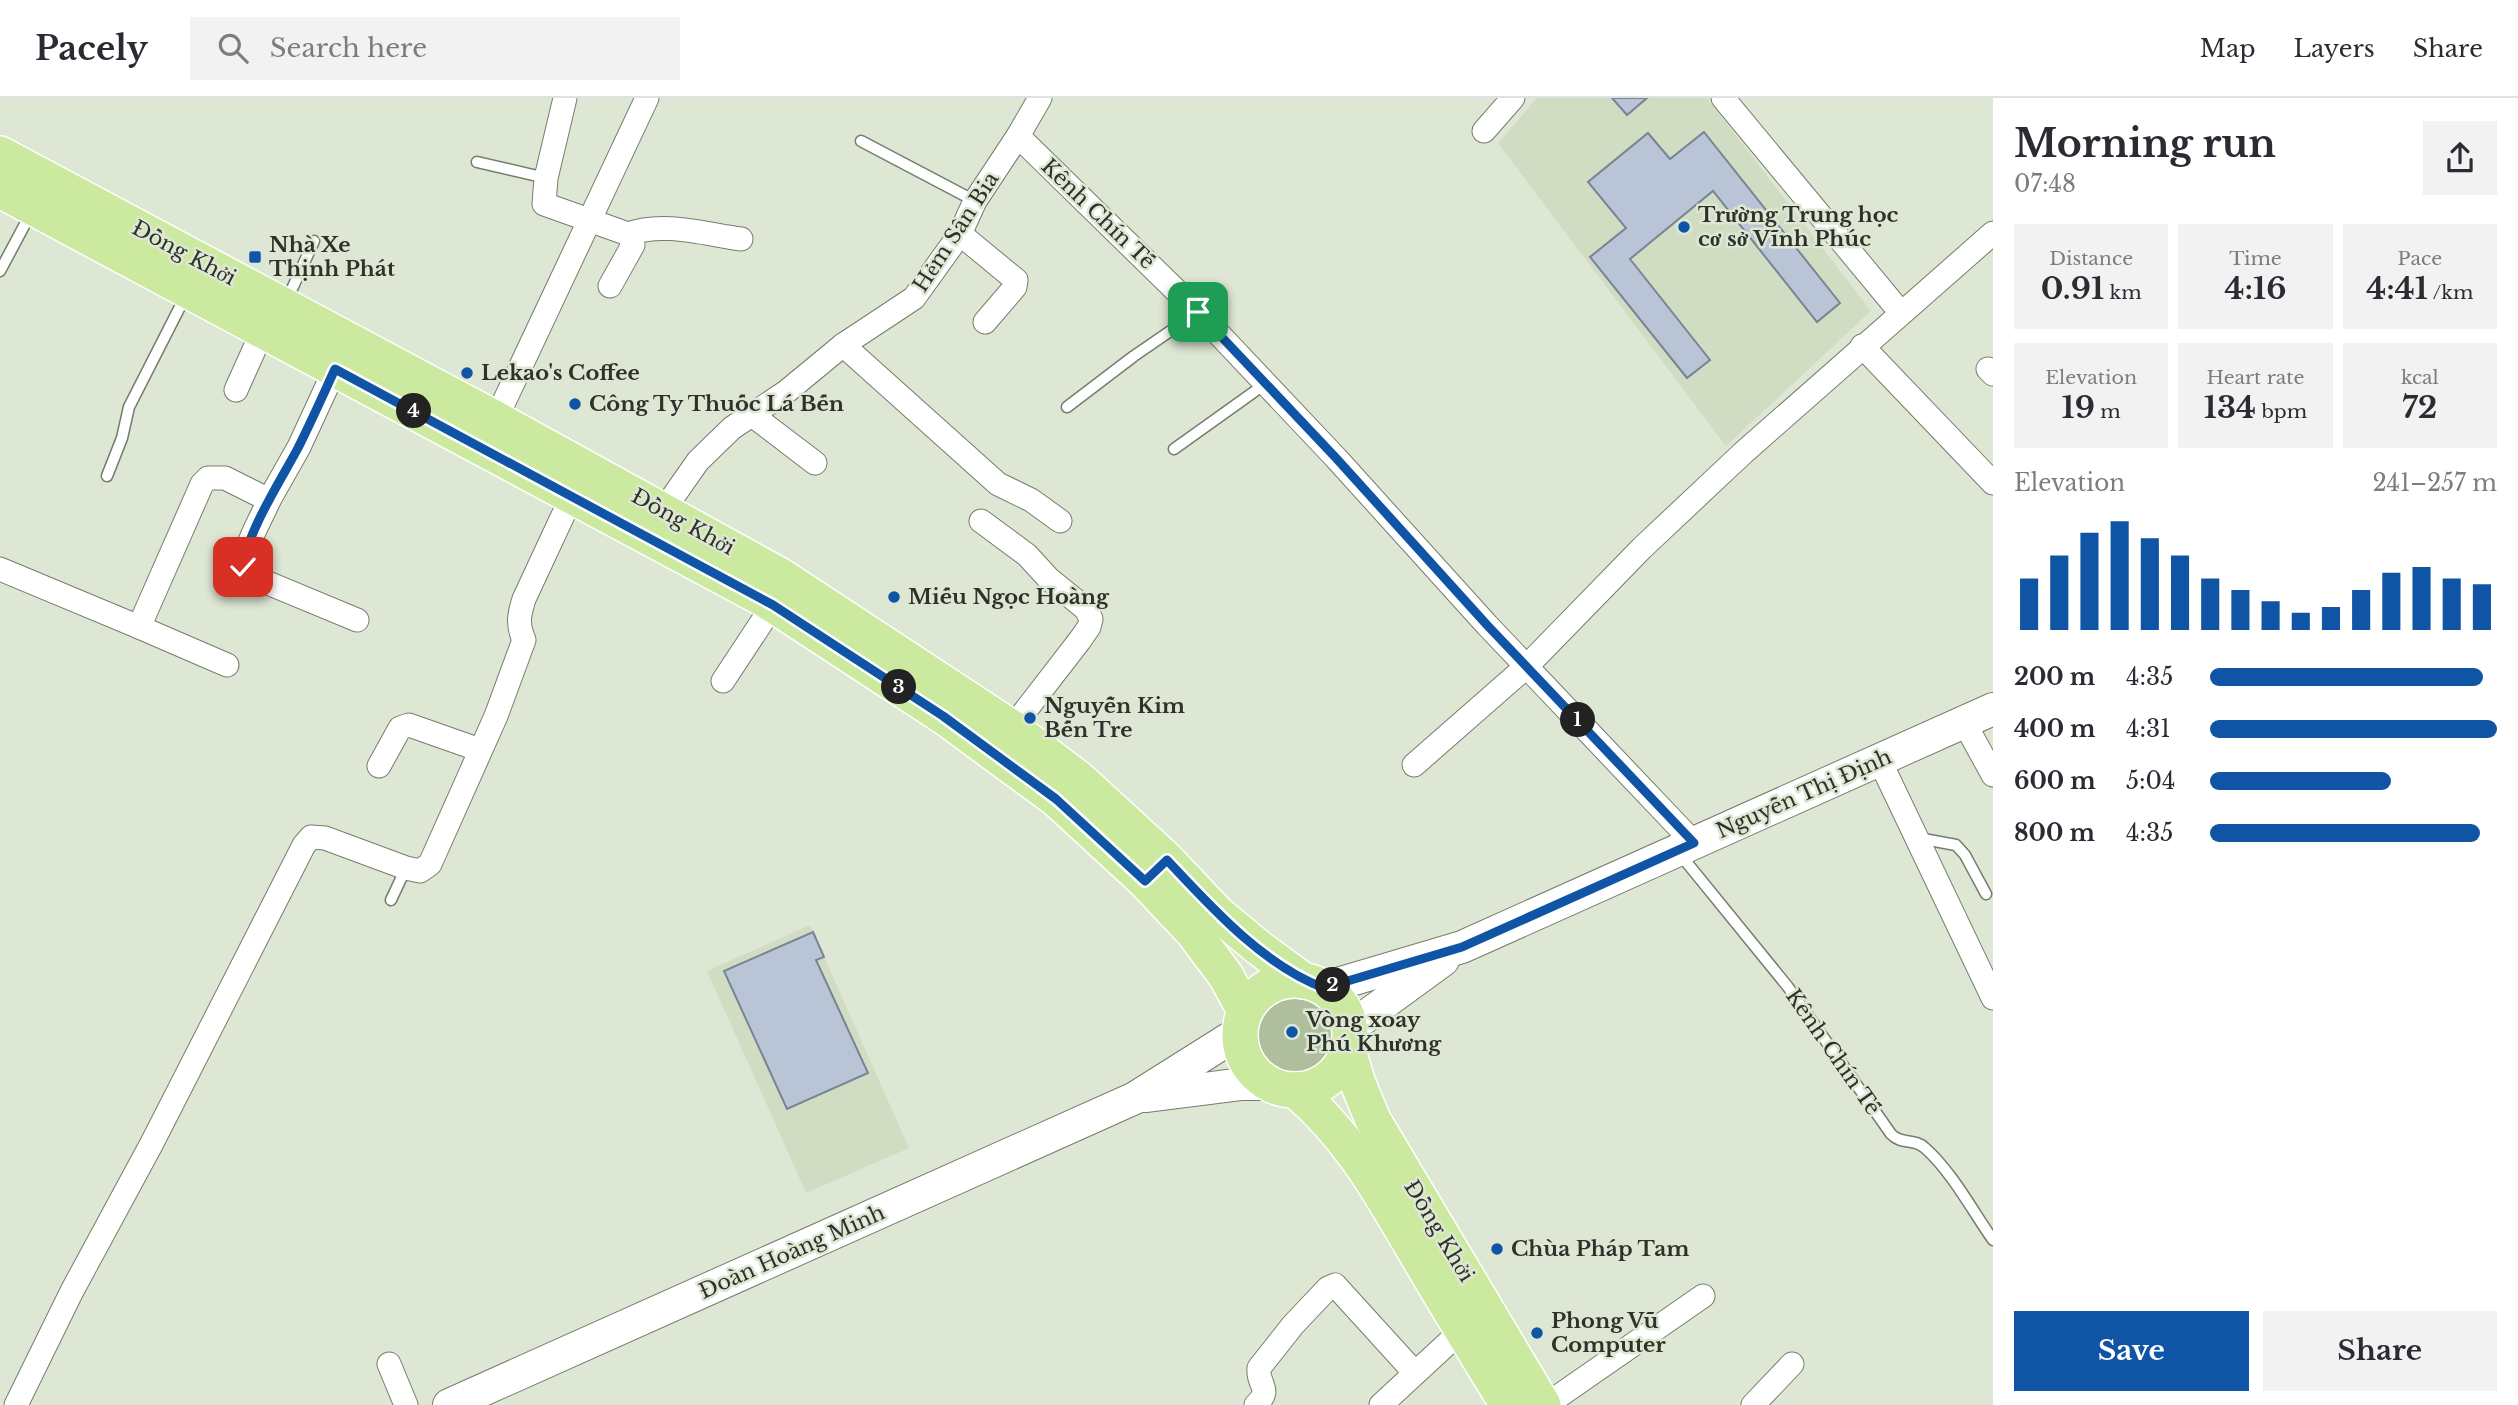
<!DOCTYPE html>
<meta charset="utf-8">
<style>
body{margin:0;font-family:"Libre Baskerville",serif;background:#f2f2f3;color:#2b2b33;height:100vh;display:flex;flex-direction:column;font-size:26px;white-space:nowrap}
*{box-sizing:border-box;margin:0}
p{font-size:23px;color:#7c7c81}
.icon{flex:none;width:38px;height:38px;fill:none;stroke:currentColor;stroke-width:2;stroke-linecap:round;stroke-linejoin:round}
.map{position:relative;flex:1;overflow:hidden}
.sheet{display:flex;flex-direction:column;background:#fff;width:525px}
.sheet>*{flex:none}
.pin{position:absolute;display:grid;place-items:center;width:60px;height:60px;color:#fff;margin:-30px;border-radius:14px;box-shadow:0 4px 10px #0006}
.km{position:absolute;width:35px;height:35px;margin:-18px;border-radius:50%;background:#222;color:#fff;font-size:19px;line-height:35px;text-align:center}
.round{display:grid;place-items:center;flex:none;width:74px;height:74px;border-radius:0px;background:#f2f2f3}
.overview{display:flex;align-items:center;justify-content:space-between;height:119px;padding:0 21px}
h1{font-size:38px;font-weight:700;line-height:52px}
.stats{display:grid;grid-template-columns:repeat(3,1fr);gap:10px;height:119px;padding:7px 21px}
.stats div{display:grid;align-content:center;border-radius:0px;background:#f2f2f3;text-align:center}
.stats b{font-size:30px;font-weight:700}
.stats small{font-size:19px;font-weight:400}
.stats p{font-size:19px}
.chart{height:196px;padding:14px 21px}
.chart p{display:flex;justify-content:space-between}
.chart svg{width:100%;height:126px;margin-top:7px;stroke:#1055a5;stroke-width:6}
.button{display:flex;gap:14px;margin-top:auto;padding:14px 21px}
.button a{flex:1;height:80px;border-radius:0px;background:#1055a5;color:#fff;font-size:28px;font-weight:700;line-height:80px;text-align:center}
.button a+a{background:#f2f2f3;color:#2b2b33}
ul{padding:0 21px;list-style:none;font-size:23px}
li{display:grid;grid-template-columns:112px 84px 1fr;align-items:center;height:52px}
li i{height:18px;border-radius:9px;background:#1055a5}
header{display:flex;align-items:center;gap:42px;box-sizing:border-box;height:98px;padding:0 35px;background:#fff;border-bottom:2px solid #e1e1e2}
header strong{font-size:33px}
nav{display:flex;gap:38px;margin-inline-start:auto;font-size:24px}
.search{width:490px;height:63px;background:#f2f2f3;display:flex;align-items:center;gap:18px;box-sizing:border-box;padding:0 24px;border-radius:0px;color:#7c7c81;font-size:26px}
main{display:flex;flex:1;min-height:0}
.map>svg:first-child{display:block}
.built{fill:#d0ddc3}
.green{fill:#afbf9d}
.building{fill:#b9c5d6;stroke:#788494;stroke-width:2}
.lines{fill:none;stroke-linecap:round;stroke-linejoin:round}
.service-casing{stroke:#757d6c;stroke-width:13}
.minor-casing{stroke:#757d6c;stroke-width:25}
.secondary-casing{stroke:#757d6c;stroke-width:34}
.primary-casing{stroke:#fff;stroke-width:38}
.service{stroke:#fff;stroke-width:10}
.minor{stroke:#fff;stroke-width:23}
.secondary{stroke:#fff;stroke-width:32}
.primary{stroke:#cbe99f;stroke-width:35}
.route-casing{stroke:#fff;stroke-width:14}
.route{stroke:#1055a5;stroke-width:9}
.poi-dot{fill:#1055a5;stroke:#dee7d4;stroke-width:2.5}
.labels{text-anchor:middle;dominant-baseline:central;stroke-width:5;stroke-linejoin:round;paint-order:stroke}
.street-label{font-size:21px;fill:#2e322b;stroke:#dee7d4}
.poi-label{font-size:21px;font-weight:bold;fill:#2e322b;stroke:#dee7d4;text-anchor:start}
</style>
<header>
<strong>Pacely</strong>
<div class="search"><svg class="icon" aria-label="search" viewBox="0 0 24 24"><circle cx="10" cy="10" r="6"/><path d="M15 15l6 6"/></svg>Search here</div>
<nav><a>Map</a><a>Layers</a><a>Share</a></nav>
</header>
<main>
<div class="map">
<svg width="1993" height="1307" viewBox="0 0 1993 1307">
<rect width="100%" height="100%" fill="#dee7d4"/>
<!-- built -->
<g class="built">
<path d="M1537,0h170l164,213 -145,135 -228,-303z"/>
<path d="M810,827l99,223 -103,45 -99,-222z"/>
</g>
<!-- green -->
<circle class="green" cx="1295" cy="938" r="41"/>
<!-- building -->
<g class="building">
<path d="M1612,0h35l-20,17z"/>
<path d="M1704,34l136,171 -23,19 -104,-131 -83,68 80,101 -23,18 -97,-121 36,-29 -38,-46 60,-49 22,26z"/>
<path d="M813,834l11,25 -8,3 52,113 -81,36 -63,-138z"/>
</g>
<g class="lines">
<!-- service casing -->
<g class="service-casing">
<g id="service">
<path d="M861,43l114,60"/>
<path d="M477,64l69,16"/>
<path d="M0,173l32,-60"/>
<path d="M286,204l28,-61"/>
<path d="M1067,309l67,-51 64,-44"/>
<path d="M1174,351l91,-65"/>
<path d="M107,378l15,-38 7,-31 57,-112"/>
<path d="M1918,740l38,7 9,10 21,39"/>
<path d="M1679,755l109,134 103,147c10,11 24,4 34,14 27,24 47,62 68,92"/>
<path d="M391,802l15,-32"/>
</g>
</g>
<!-- minor casing -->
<g class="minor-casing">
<g id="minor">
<path d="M565,0l-19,80 -2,26 84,30 5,11 -23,41"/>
<path d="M1723,0l178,215"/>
<path d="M1484,33l29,-33"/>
<path d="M1018,38l180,176 138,146 151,167 207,218"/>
<path d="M628,136c36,-13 76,0 113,5"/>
<path d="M960,136l56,46 -1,7 -30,35"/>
<path d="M843,247l155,139 33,16 29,21"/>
<path d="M1862,248l131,137"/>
<path d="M1988,271l5,5"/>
<path d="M236,292l27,-60"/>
<path d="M752,317l63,48"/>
<path d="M496,321l151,-321"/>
<path d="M269,402c-8,20 -31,55 -23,74l111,46"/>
<path d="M663,413l35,-50 34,-33 54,-36 57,-47 71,-47 46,-64 15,-33 43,-65 22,-38"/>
<path d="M981,423l46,34 22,24 37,30 5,10 -2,8 -9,13 -68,88"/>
<path d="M0,471l139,58 63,-143 6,-6h17l44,22 30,-53 36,-78"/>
<path d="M139,529l88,38"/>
<path d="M723,583l50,-76"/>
<path d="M1964,624l29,53"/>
<path d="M1879,661l114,239"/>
<path d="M1414,667l113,-99 115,-118 101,-95 250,-220"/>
<path d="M379,668l21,-38 9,-3 71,25"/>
<path d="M389,1266l17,41"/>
<path d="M16,1307l56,-114 80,-148 152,-298 7,-8 14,1 81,30 14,3 10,-7 66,-148 28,-76c-7,-16 -5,-25 0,-41l48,-103"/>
<path d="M1256,1307c17,-17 1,-19 3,-37l34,-43 35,-37 7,-3 80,88"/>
<path d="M1381,1307l81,-75"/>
<path d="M1546,1307l157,-109"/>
<path d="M1753,1307l39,-41"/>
</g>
</g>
<!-- secondary casing -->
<g class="secondary-casing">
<g id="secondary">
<path d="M1324,890l138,-41 531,-238"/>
<path d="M1350,930l93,-68"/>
<path d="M1147,998l95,-12h28"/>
<path d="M449,1307l686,-307 105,-66"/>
</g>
</g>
<!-- primary casing -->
<g class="primary-casing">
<g id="primary">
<path d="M0,56l496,265 283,156 233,153 67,51 88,81 50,53 42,35 45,33"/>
<path d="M0,92l764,409 179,117 113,83 89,82 48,51 33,44 19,35"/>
<circle cx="1295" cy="937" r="55"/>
<path d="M1348,952l9,31 16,39 170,285"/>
<path d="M1295,992c54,45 86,103 121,163 30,51 61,102 92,152"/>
</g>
</g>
<!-- service -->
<use href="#service" class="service"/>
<!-- minor -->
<use href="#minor" class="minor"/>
<!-- secondary -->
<use href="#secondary" class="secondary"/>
<!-- primary -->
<use href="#primary" class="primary"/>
</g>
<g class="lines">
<!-- route casing -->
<g class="route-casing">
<path id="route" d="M243,469c4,-35 38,-87 55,-119 13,-26 25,-53 37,-79l438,236 170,111 113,83 89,82 22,-21c44,47 96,105 157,128l138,-41 232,-104 -207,-218 -151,-167 -138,-146"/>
</g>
<!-- route -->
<use href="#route" class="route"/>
</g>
<!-- markers -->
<g class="poi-dot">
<circle cx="1684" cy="129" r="7"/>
<rect x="248" y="152" width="14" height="14" rx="3.5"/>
<circle cx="467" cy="275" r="7"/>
<circle cx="575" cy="306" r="7"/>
<circle cx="894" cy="499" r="7"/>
<circle cx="1030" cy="620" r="7"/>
<circle cx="1292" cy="934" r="7"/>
<circle cx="1497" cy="1151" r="7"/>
<circle cx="1537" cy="1235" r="7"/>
</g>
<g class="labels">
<!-- street labels -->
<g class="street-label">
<text transform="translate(1098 116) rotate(44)">Kênh Chín Tế</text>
<text transform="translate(956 134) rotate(-57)">Hẻm Sân Bia</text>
<text transform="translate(184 155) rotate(28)">Đồng Khởi</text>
<text transform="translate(683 424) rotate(29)">Đồng Khởi</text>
<text transform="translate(1804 696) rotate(-24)">Nguyễn Thị Định</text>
<text transform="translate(1833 954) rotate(55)">Kênh Chín Tế</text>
<text transform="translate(1439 1133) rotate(59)">Đồng Khởi</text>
<text transform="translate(792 1154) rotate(-24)">Đoàn Hoàng Minh</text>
</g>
<!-- poi labels -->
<g class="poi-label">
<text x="1698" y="117">Trường Trung học<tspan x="1698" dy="24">cơ sở Vĩnh Phúc</tspan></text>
<text x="269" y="147">Nhà Xe<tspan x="269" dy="24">Thịnh Phát</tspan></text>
<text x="481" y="275">Lekao's Coffee</text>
<text x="589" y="306">Công Ty Thuốc Lá Bến</text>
<text x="908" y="499">Miếu Ngọc Hoàng</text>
<text x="1044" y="608">Nguyễn Kim<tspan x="1044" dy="24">Bến Tre</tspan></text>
<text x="1306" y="922">Vòng xoay<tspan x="1306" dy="24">Phú Khương</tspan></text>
<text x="1511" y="1151">Chùa Pháp Tam</text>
<text x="1551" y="1223">Phong Vũ<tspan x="1551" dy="24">Computer</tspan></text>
</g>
</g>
</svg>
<div class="pin" style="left:1198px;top:214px;background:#1e9e55"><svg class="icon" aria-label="arrive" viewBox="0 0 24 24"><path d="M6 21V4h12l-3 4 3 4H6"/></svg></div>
<div class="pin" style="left:243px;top:469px;background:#d93025"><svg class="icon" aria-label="check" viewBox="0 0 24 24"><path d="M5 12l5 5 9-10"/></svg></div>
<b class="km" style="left:1578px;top:622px">1</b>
<b class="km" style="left:1333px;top:887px">2</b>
<b class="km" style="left:899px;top:589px">3</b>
<b class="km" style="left:414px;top:313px">4</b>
</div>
<section class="sheet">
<div class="overview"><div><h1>Morning run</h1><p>07:48</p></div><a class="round"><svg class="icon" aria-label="share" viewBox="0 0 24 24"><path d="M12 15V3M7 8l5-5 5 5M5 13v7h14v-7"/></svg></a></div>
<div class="stats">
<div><p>Distance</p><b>0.91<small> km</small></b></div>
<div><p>Time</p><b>4:16</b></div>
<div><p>Pace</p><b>4:41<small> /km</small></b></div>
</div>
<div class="stats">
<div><p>Elevation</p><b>19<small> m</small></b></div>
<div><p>Heart rate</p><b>134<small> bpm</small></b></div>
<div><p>kcal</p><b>72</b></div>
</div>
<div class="chart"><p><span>Elevation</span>241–257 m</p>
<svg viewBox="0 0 160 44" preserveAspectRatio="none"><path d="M5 44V26M15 44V18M25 44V10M35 44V6M45 44V12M55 44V18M65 44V26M75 44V30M85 44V34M95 44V38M105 44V36M115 44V30M125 44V24M135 44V22M145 44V26M155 44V28"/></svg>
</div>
<ul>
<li><b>200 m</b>4:35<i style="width:95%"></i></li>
<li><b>400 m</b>4:31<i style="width:100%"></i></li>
<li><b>600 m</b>5:04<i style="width:63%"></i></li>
<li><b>800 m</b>4:35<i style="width:94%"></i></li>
</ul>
<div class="button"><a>Save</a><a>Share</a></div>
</section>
</main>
